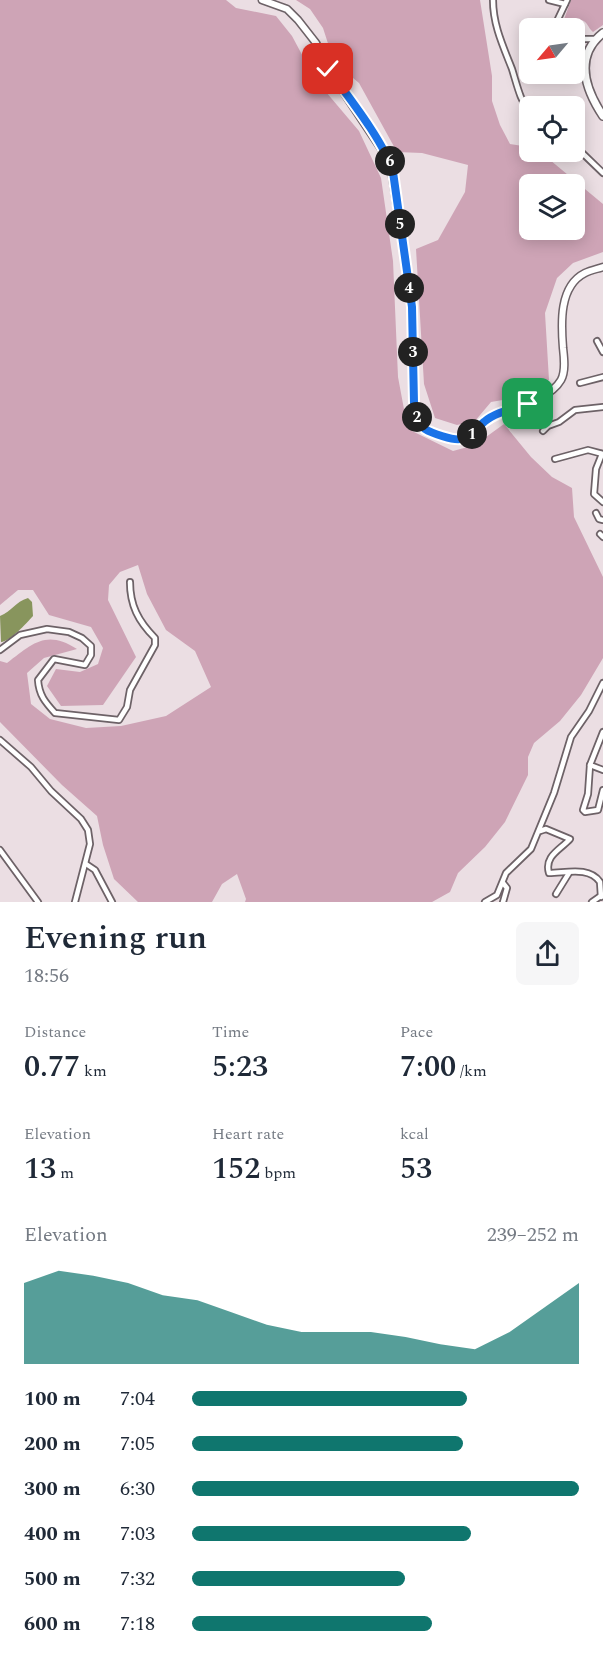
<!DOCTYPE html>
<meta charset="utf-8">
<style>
body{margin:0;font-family:Spectral,serif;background:#f6f6f7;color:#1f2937;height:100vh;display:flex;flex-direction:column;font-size:22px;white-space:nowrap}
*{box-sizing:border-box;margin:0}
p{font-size:20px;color:#747a83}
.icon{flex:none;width:33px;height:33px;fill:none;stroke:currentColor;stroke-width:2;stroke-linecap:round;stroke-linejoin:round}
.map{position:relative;height:902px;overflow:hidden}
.panel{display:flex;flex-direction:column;background:#fff;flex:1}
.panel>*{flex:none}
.needle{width:39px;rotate:241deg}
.fabs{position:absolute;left:519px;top:18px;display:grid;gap:12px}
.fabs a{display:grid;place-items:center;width:66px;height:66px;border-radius:9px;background:#fff;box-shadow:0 3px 15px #0003;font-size:30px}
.pin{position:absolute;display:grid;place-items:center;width:51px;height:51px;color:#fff;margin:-26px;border-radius:12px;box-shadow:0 3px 9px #0006}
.km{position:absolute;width:30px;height:30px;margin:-15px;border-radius:50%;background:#222;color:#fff;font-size:16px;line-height:30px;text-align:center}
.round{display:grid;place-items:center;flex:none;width:63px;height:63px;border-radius:9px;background:#f6f6f7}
.summary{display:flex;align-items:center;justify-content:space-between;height:102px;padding:0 24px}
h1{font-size:33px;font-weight:600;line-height:45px}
.stats{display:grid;grid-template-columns:repeat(3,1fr);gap:9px;height:102px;padding:6px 24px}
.stats div{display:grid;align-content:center}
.stats b{font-size:30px;font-weight:600}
.stats small{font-size:16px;font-weight:400}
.stats p{font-size:16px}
.chart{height:168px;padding:12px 24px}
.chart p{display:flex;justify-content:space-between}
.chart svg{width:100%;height:108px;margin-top:6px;fill:#0f766e;opacity:.7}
ul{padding:0 24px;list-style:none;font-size:20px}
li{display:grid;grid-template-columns:96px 72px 1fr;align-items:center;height:45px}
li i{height:15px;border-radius:8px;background:#0f766e}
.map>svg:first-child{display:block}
.green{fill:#cea4b6;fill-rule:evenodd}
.water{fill:#88955d}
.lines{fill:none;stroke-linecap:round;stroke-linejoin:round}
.street-casing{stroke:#6d6267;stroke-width:8}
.secondary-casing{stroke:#6d6267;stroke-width:9}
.primary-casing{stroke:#6d6267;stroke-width:10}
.street{stroke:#fff;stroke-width:4.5}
.secondary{stroke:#fff;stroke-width:6}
.primary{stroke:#fff;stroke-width:7}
.route-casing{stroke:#fff;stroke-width:12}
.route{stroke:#1a73e8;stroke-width:8}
</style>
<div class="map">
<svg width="603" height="902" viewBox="0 0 603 902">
<rect width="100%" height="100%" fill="#ebdee3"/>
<!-- green -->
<g class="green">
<path d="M0,0h226l10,8 40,8 16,20 23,43 44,52 22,47 12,83 5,116 8,43 6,11 41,20 22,-6 29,-21 27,33 21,20 20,11 2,29 29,60v81l-22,37 -21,26 -26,22 -6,14v18l-23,47 -20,25 -27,26 -8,19 -18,10h-187l1,-3 -9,-25 -15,10 -10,18h-74l-24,-23 -11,-34 -6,-29 -35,-31 -62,-63v-61l7,2c25,-19 39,-34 70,-14l-33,9 -17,15 4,31 19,15 36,9 35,-2 45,-10 45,-29 -16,-36 -29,-21 -19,-36 -9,-29 -18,7 -11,13 -1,15 28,57 -33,48 -42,1 -14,-20 9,-17 24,3 18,-8 5,-16 -12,-21 -42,-12 -16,-25h-15l-18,15z"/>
<path d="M296,0h184l12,76v25l8,24 10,19 19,3 1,5h13l7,8 53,44v48l-30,11 -16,15 -12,35 4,67 -34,18 -24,4 -16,19 -18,4 -22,-7 -11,-34 -8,-135 22,-9 27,-48 3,-27 -46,-12 -25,-1 -38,-69 -25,-21 -11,-34 -13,-19zM574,184v46h-44v-46z"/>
<path d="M571,0h32v25l-10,7c-6,-5 -6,-14 -15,-11l-3,10 -1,-3h-8l-4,-3z"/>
</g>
<!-- water -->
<path class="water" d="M28,598l4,4 1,14c-7,8 -23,25 -32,26l-1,-26c12,-5 15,-14 28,-18z"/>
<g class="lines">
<!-- street casing -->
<g class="street-casing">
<g id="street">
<path d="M493,0c0,25 10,46 19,69 5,16 8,31 18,45"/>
<path d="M549,0l16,4"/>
<path d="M557,28l1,-9 9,-19"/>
<path d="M574,39h21"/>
<path d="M574,145l29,28"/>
<path d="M597,341l6,11"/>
<path d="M580,383l23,-6"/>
<path d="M543,431l5,-5 11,-4 16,-12 28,-3"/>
<path d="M602,454l-6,15 -2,25 9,8"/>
<path d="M555,459l33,-9 15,4"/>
<path d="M596,513l3,6 4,1"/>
<path d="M600,534l3,3"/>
<path d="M0,650l20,-15 27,-6 22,3 13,6 9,8v9l-6,10 -31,-6 -16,21c1,15 7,22 17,33l64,7 8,-13 3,-17 25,-45v-7c-17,-17 -25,-33 -25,-56"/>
<path d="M603,732l-13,33 13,5"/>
<path d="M0,740l31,27 20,24 30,28 7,11 2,14 -15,58"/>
<path d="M590,765l-2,29 -5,16 2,2 13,-2 5,-20"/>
<path d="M540,831l6,-2 24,10c-10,11 -26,17 -21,34 17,0 40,-7 51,9l1,15"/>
<path d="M0,850l38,52"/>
<path d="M86,864l9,6 17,32"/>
<path d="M503,883l4,5 -4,14"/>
<path d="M556,894l13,-21"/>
<path d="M485,902l12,-7 9,-22 25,-24 23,-56 17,-56 18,-26 14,-28"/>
<path d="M592,902l10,-7"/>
</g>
</g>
<!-- secondary casing -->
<g class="secondary-casing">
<path id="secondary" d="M262,0l25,9 11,11 18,23 12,26 62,93 22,145 2,96c4,21 10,27 31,34 25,8 26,-9 44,-18 20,-10 60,-18 72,-39 5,-9 3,-23 2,-32 -2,-25 -4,-62 22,-75 6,-3 12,-4 18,-6"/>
</g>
<!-- primary casing -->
<g class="primary-casing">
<path id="primary" d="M603,33c-29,23 -18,56 0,83"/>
</g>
<!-- street -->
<use href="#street" class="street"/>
<!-- secondary -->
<use href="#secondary" class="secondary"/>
<!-- primary -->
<use href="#primary" class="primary"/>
</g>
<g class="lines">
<!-- route casing -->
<g class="route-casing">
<path id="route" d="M328,69c19,26 57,74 65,103l19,135 2,96c2,8 4,20 11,26 6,4 29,12 36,10 11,-3 15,-11 23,-17 12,-10 29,-13 44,-18"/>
</g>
<!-- route -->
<use href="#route" class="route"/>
</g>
</svg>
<div class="fabs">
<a><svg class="needle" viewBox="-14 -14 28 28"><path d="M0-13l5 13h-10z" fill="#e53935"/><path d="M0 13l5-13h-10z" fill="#747a83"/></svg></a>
<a><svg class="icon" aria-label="locate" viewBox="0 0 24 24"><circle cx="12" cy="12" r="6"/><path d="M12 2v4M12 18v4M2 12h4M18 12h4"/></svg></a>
<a><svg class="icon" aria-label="layers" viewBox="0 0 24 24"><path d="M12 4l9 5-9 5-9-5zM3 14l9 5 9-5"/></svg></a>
</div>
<div class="pin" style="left:528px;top:404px;background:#1e9e55"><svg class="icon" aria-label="arrive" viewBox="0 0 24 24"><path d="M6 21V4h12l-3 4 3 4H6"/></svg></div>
<div class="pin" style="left:328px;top:69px;background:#d93025"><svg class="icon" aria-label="check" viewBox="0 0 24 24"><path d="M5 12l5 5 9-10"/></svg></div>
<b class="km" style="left:472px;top:434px">1</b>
<b class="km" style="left:417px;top:417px">2</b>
<b class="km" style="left:413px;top:352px">3</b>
<b class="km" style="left:409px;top:288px">4</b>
<b class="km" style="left:400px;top:224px">5</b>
<b class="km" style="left:390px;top:161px">6</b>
</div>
<section class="panel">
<div class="summary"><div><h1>Evening run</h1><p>18:56</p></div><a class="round"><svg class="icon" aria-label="share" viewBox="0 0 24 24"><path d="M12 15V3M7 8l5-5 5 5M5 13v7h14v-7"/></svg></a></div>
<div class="stats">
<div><p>Distance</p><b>0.77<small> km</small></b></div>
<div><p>Time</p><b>5:23</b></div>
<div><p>Pace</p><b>7:00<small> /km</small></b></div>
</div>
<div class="stats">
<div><p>Elevation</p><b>13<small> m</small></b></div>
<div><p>Heart rate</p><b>152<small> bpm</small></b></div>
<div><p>kcal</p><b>53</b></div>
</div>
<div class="chart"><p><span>Elevation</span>239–252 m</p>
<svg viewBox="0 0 160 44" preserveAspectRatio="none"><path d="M0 44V11L10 6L20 8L30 11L40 16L50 18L60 23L70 28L80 31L90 31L100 31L110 33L120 36L130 38L140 31L150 21L160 11V44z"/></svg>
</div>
<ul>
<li><b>100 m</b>7:04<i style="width:71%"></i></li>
<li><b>200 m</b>7:05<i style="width:70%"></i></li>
<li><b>300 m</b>6:30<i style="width:100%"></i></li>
<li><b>400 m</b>7:03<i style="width:72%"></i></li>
<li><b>500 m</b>7:32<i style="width:55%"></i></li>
<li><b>600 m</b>7:18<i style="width:62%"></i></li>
</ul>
</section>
